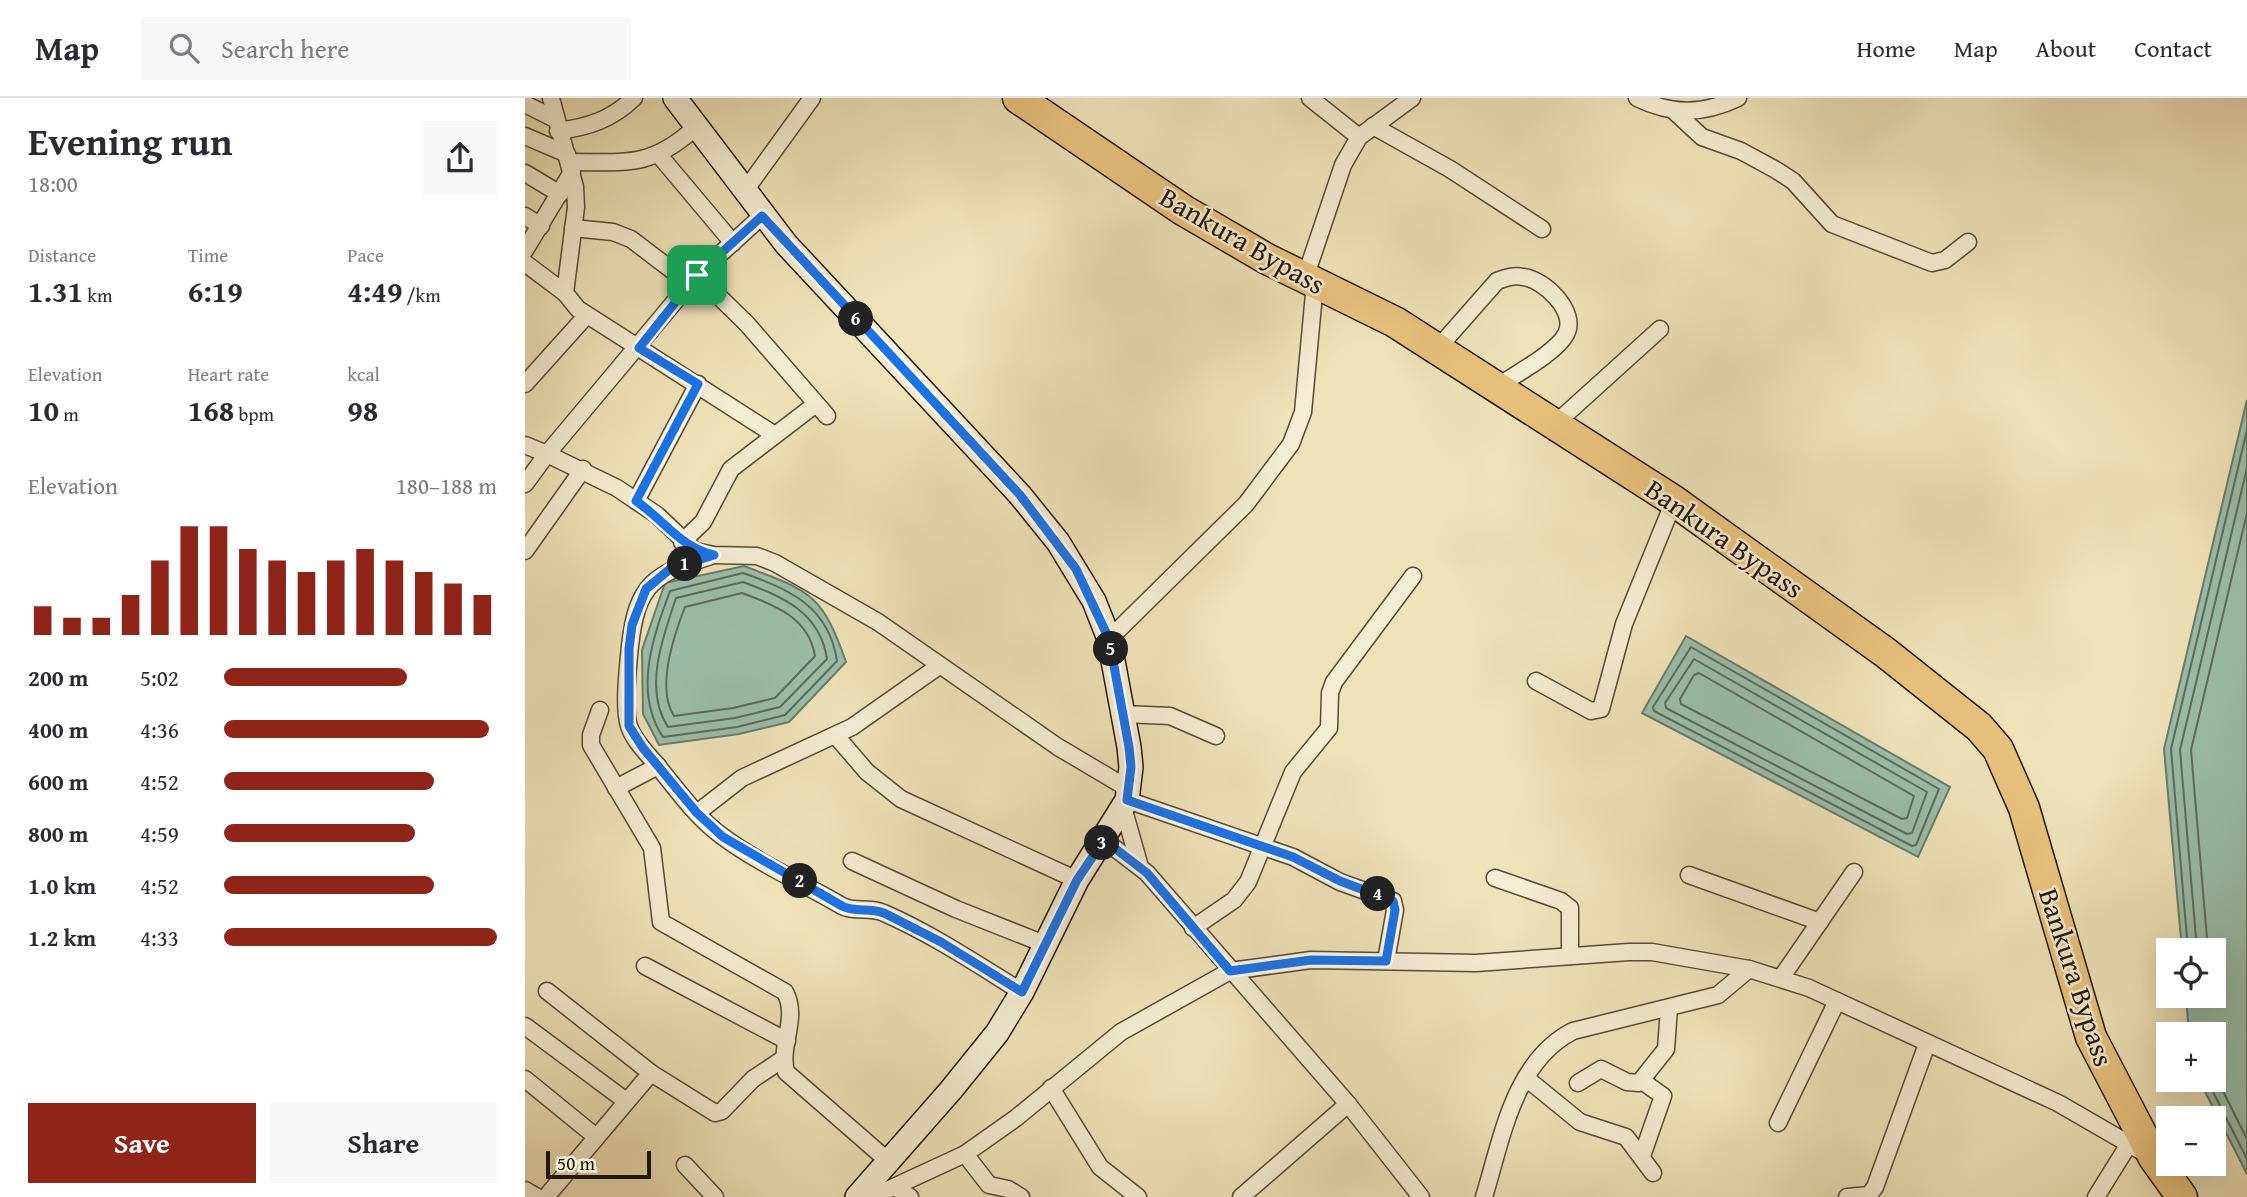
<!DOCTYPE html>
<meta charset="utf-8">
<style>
body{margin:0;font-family:"Gentium Book Plus",serif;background:#f7f7f7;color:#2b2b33;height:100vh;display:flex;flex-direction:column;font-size:26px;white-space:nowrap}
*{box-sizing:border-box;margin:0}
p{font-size:23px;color:#7c7c81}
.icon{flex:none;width:38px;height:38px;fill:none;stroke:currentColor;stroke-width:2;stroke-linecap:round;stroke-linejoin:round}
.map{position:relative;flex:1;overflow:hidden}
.details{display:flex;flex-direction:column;background:#fff;width:525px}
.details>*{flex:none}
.buttons{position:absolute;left:1631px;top:840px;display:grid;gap:14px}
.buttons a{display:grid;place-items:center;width:70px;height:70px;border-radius:0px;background:#fff;box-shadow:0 7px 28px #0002;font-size:35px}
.scale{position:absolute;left:21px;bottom:18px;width:105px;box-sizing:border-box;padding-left:7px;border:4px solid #23170a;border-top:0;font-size:19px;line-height:24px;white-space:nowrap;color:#23170a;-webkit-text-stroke:5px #f5ecd1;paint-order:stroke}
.pin{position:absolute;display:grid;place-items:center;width:60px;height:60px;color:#fff;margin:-30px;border-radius:14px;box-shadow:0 4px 10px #0006}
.km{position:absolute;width:35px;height:35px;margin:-18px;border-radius:50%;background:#222;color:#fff;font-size:19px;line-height:35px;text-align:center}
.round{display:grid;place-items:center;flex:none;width:74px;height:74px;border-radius:0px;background:#f7f7f7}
.summary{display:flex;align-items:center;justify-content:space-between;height:119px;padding:0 28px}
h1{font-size:38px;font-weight:700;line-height:52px}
.figures{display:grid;grid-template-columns:repeat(3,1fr);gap:10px;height:119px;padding:7px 28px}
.figures div{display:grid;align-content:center}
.figures b{font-size:30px;font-weight:700}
.figures small{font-size:19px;font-weight:400}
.figures p{font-size:19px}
.chart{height:196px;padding:14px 28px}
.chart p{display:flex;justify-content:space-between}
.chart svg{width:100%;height:126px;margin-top:7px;stroke:#8f2418;stroke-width:6}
.button{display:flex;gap:14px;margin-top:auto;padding:14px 28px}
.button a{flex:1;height:80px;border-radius:0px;background:#8f2418;color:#fff;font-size:28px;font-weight:700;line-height:80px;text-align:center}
.button a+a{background:#f7f7f7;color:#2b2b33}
ul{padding:0 28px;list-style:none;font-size:23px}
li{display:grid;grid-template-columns:112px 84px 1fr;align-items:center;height:52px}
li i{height:18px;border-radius:9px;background:#8f2418}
header{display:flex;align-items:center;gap:42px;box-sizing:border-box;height:98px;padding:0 35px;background:#fff;border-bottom:2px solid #e1e1e2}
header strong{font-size:33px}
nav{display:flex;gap:38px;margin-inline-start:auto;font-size:24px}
.search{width:490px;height:63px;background:#f7f7f7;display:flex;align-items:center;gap:18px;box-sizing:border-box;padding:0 24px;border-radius:0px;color:#7c7c81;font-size:26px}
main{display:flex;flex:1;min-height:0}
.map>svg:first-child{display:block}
.water{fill:#9abeab;stroke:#6a7b6b;stroke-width:2}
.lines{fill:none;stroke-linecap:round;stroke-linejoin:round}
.shore{stroke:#5e6a5a;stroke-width:2}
.street-casing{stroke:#564a36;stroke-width:19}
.secondary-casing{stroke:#23170a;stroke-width:26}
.highway-casing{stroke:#23170a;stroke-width:33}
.street{stroke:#f5ecd1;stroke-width:16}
.secondary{stroke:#f5ecd1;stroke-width:23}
.highway{stroke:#e8c17c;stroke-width:30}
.route-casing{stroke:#fff;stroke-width:14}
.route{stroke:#1a73e8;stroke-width:9}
.labels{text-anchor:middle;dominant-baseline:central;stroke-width:5;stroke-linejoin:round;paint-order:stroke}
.street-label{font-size:28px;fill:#23170a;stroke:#f5ecd1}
</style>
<header>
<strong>Map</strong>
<div class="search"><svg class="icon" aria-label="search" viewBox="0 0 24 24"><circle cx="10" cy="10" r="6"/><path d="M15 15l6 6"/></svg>Search here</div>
<nav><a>Home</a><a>Map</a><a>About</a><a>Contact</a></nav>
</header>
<main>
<section class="details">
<div class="summary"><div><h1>Evening run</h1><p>18:00</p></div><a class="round"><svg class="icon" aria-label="share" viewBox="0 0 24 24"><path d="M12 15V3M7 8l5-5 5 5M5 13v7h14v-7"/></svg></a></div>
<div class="figures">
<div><p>Distance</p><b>1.31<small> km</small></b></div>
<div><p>Time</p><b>6:19</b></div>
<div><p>Pace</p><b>4:49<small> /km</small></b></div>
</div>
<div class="figures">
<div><p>Elevation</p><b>10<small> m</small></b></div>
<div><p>Heart rate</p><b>168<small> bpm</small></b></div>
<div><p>kcal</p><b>98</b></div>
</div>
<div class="chart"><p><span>Elevation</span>180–188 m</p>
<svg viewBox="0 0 160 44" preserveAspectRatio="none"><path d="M5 44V34M15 44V38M25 44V38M35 44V30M45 44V18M55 44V6M65 44V6M75 44V14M85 44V18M95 44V22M105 44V18M115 44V14M125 44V18M135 44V22M145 44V26M155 44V30"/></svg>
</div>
<ul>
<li><b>200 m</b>5:02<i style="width:67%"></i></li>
<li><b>400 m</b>4:36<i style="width:97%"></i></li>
<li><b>600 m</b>4:52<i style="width:77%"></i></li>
<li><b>800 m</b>4:59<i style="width:70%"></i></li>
<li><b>1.0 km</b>4:52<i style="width:77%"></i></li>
<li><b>1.2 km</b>4:33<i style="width:100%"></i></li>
</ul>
<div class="button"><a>Save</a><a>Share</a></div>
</section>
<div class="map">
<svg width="1722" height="1099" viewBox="0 0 1722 1099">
<rect width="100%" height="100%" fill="#efe2b8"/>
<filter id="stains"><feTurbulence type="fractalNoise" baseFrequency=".00286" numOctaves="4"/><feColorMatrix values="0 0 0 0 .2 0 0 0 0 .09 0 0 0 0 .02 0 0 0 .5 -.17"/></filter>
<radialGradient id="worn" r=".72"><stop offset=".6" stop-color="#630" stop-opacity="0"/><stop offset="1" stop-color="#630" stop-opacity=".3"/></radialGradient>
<!-- water -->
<g class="water">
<path d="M1722,302v774l-48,-94h15v-46h-25l-3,-38h28v-46h-32l-18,-201z"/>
<path d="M219,468c66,25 78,27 102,96l-57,60 -50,12 -80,11 -16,-31 -1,-64 23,-67z"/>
<path d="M1161,538l264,151 -32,70 -276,-144z"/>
</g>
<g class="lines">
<!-- shore -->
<g class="shore">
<path d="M218,475c47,16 86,34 94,88l-52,54 -48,12 -74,10c-30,-45 -10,-100 7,-146z"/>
<path d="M218,484c40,15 77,30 84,77l-47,48 -45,11 -67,9c-25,-38 -5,-90 8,-129z"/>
<path d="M217,495c33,12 67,25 73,63l-40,42 -42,10 -59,8c-18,-28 0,-81 11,-109z"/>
<path d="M1166,549l248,142 -23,56 -4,1 -258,-135 -1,-4z"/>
<path d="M1169,561l233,133 -15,41 -5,1 -241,-126 -1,-5z"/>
<path d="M1174,575l215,123 -7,22 -5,1 -221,-115 -1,-5 14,-24z"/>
<path d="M1663,852l-17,-201 76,-319"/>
<path d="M1672,852l-17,-200 67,-282"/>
<path d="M1683,852l-17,-200 56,-237"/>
<path d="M1689,975l33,66"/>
<path d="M1682,982l40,79"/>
</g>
<!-- street casing -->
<g class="street-casing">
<g id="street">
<path d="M26,0l24,89 1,20 -11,86 13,16 197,126"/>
<path d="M785,0l49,39"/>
<path d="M1112,0c35,17 65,17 101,0"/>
<path d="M0,6l30,15"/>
<path d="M1150,14l27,25 39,14 35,19 17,11 39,43 100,39 13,-3 23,-18"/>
<path d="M848,28l77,43 92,60"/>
<path d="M33,33c30,-4 53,-11 76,-33"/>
<path d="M0,38l42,18"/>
<path d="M134,57l74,88"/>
<path d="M44,64c58,0 81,6 126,-34"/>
<path d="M0,75l35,21"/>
<path d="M219,94l68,-94"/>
<path d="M0,118l16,10"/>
<path d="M48,130l40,4 18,7 59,45"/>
<path d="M0,152l47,-78"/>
<path d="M0,165l40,30"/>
<path d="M172,177l50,49 80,92"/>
<path d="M780,180l38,-113 16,-28 53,-39"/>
<path d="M913,250l59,-67c8,-3 16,-6 26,-4 21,2 55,35 43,57 -9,18 -50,40 -68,52"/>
<path d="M0,286l62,-69"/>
<path d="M1030,326l105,-95"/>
<path d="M0,347l22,9 150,-179 65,-59"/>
<path d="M0,386l22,-30 70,34 40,27 38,36 19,4 43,1 18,7 103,59 180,125 71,42"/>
<path d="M111,403l62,-117"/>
<path d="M157,444l21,-20 28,-53 85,-65"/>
<path d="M0,453l58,-82"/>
<path d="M186,458c-57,18 -74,27 -81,90 -2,20 -7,61 -1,80 5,16 21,30 31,43 19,23 37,49 62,67 36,27 81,47 120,70 14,7 27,0 42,7 48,21 93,51 138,79"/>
<path d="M584,541l137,-135 45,-60 12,-32 12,-129"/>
<path d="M1011,583l55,30 10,-2 23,-85 50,-123"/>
<path d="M75,612l-9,25v10l61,103 9,74 124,70c14,26 -6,53 1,80l101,88"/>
<path d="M598,616l47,2 46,20"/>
<path d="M311,638l31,36 34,27 176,81"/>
<path d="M91,690l42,-22"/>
<path d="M602,702l166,57 47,25 53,19 2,9 -9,51"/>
<path d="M598,709l17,60"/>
<path d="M172,715l45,-35 110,-51 87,-61"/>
<path d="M579,742l43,33 201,231 73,93"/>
<path d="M327,763l104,48 91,36"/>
<path d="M1164,777l131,47"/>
<path d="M970,780l66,23 9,7v48"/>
<path d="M668,830l41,-28 14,-18 45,-110 36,-44 1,-35 4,-11 79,-106"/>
<path d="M120,868l142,75"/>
<path d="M1256,880l73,-106"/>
<path d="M22,893l104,82 64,40 7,-2 31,-32 30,-20"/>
<path d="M0,928l101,75"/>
<path d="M1001,980l54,44 46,15 27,36"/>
<path d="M0,981l70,57"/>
<path d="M1117,983l21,15 -21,60"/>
<path d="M1053,985l23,-14 26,13 12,1 27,-34 3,-41"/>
<path d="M526,990l49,79 38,30"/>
<path d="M1253,1025l59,-122"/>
<path d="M440,1056l24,31 19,4 13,8"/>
<path d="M160,1067l30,32"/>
<path d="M370,1089l15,10"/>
<path d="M0,1092l12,7"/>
<path d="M21,1099l105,-124"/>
<path d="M347,1099l93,-43 51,-36 105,-86 109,-61 81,-11 165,3 153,-11h23l97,17 60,19 249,115 90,52"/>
<path d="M716,1099l107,-93"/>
<path d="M959,1099c18,-59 30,-136 89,-166l145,-36 31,-26"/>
<path d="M1322,1099l22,-2 6,-8 52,-143"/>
<path d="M1571,1099l33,-53"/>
</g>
</g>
<!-- secondary casing -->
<g class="secondary-casing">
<path id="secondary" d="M150,0l111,146 234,251 38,47 36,59 15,38 20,108 2,20 -4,33 -50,80 -55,112 -25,41 -46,57 -94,107"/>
</g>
<!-- highway casing -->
<g class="highway-casing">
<path id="highway" d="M493,0l165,112 84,49 128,63 279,179 212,152 93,74 19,22 26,59 67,229 63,121 28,39"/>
</g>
<!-- street -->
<use href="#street" class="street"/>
<!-- secondary -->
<use href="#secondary" class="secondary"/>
<!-- highway -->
<use href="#highway" class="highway"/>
</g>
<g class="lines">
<!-- route casing -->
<g class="route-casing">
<path id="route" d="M237,118l258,279 56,74 33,70 20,108 2,20 -4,33 166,57 47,24 53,20 2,9 -9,51 -75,-1 -81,11 -83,-98 -43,-33 -27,40 -55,112 -81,-50 -57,-29c-15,-6 -28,0 -42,-7l-119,-69 -26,-24 -54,-65 -14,-22v-77l3,-24 14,-36 24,-20 44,-14c-33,-7 -50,-35 -78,-54l62,-117 -59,-36 58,-73z"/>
</g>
<!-- route -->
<use href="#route" class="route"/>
</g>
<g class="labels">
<!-- street labels -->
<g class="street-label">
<text transform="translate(718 142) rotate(30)">Bankura Bypass</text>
<text transform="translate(1200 440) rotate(35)">Bankura Bypass</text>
<text transform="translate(1552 879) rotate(72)">Bankura Bypass</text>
</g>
</g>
<rect width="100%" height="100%" filter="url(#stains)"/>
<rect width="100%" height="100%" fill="url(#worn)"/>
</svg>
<div class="buttons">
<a><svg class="icon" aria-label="locate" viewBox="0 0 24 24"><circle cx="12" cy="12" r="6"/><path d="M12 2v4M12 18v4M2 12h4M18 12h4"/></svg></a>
<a>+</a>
<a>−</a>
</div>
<div class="scale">50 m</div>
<div class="pin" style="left:172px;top:177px;background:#1e9e55"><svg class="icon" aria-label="arrive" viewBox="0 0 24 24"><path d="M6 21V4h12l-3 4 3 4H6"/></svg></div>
<b class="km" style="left:160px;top:466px">1</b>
<b class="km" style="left:275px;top:783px">2</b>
<b class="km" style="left:577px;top:745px">3</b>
<b class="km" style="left:853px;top:796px">4</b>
<b class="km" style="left:586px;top:551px">5</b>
<b class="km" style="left:331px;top:221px">6</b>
</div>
</main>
